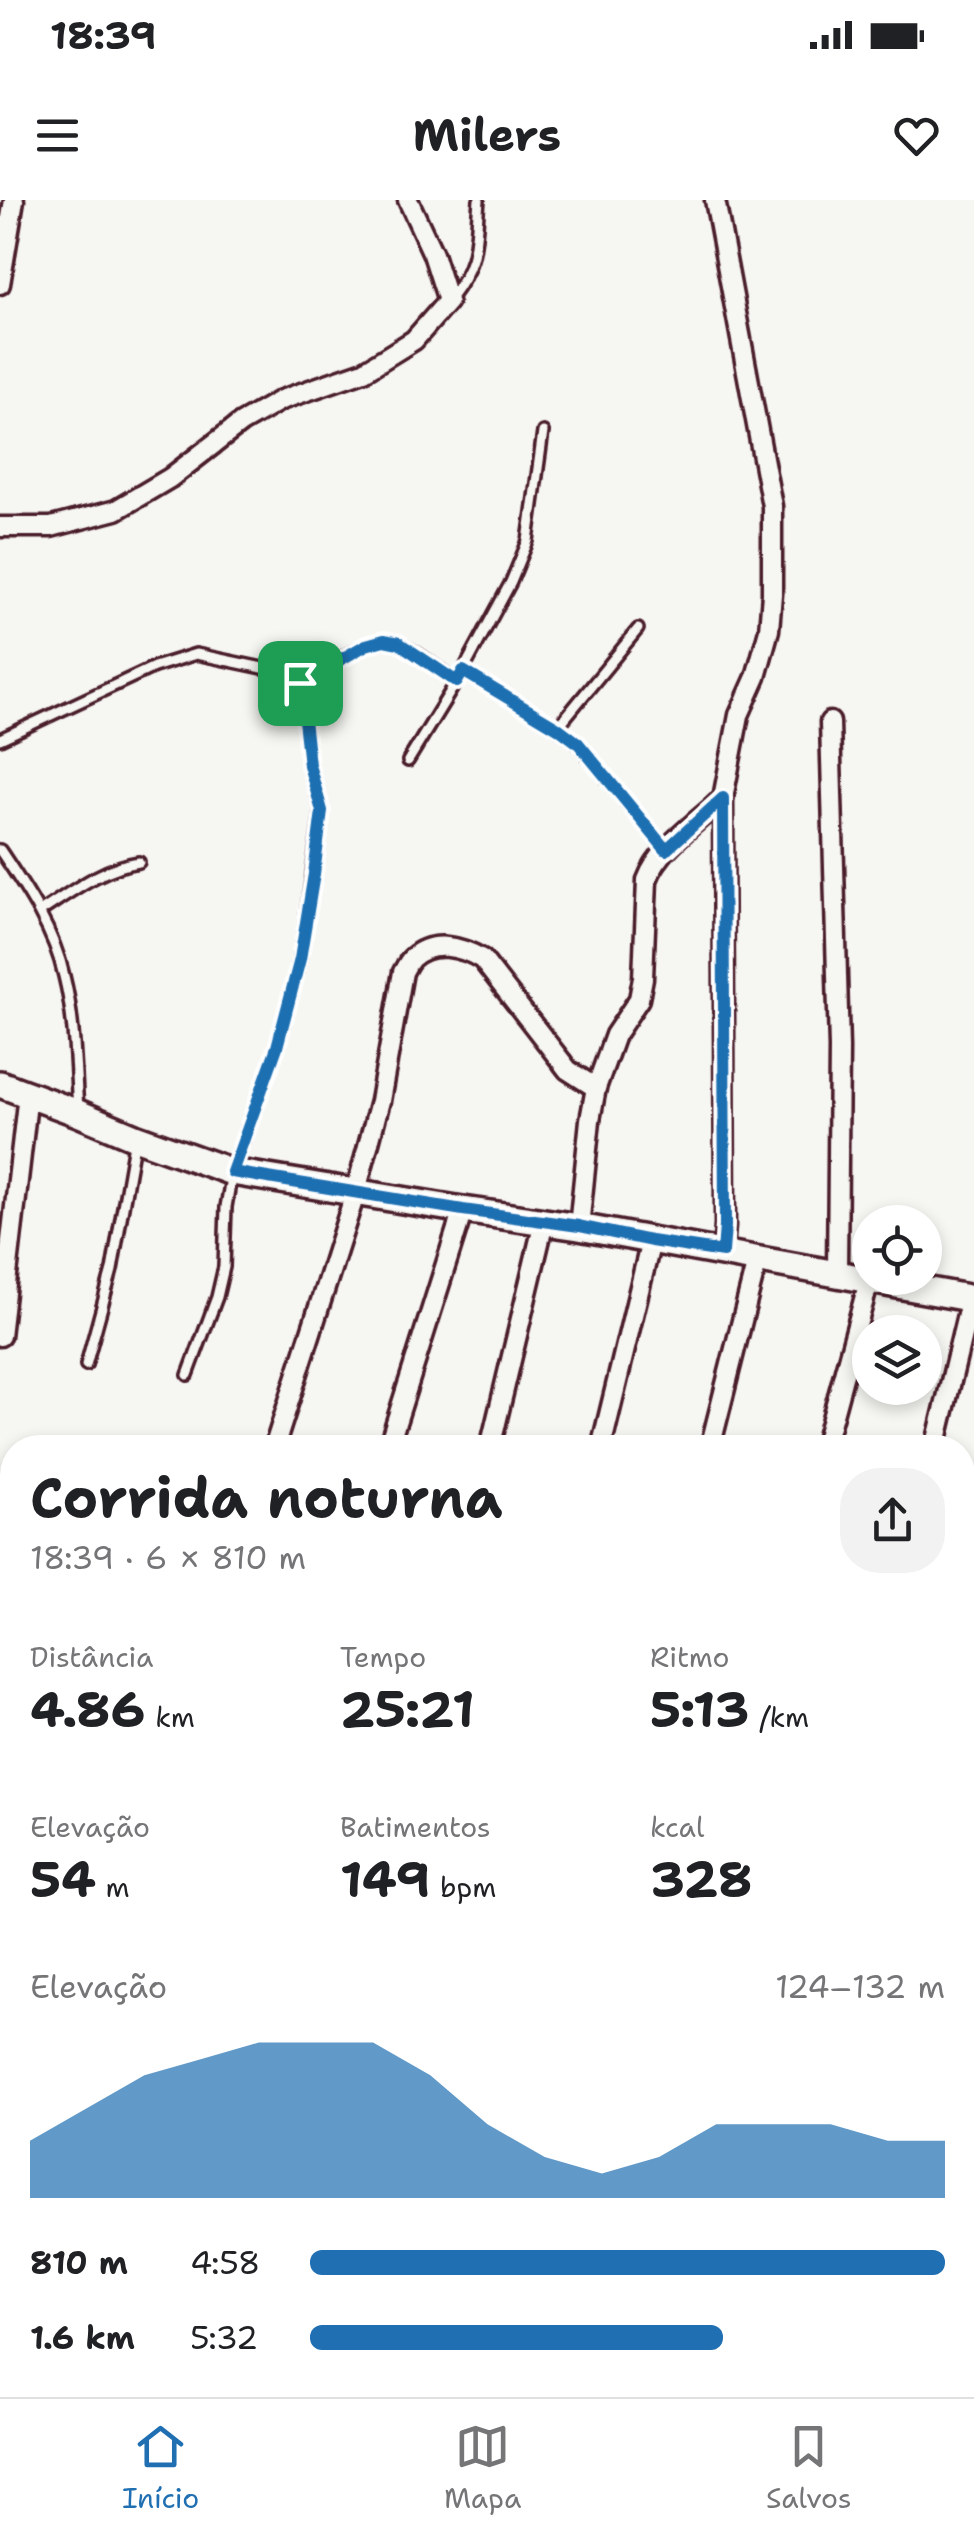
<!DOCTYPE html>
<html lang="pt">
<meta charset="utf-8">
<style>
body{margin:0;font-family:"Shantell Sans",sans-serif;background:#f2f2f2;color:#202124;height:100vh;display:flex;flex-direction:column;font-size:38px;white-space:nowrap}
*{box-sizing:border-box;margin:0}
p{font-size:32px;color:#757577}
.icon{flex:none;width:55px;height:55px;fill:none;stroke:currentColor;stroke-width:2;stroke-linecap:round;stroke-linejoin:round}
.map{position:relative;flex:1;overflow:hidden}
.side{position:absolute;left:0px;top:1235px;width:975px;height:962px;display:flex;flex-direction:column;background:#fff;border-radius:40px 40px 0 0;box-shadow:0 5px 15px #0003}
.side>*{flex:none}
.controls{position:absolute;left:852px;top:1005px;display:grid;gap:20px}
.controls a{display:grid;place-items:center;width:90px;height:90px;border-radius:50%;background:#fff;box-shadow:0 5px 15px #0003;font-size:50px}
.pin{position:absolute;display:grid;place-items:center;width:85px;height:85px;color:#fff;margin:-42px;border-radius:20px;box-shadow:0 5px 15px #0006}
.round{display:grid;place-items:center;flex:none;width:105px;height:105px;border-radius:40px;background:#f2f2f2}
.summary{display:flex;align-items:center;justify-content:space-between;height:170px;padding:0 30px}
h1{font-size:55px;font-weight:700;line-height:75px}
.metrics{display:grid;grid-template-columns:repeat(3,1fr);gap:15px;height:170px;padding:10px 30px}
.metrics div{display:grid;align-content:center}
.metrics b{font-size:50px;font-weight:700}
.metrics small{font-size:28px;font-weight:400}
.metrics p{font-size:28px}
.chart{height:280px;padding:20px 30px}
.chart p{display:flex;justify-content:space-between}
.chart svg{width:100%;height:180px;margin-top:10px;fill:#1f6fb2;opacity:.7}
ul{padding:0 30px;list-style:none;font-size:32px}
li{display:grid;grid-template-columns:160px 120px 1fr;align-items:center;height:75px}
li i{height:25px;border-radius:12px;background:#1f6fb2}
.status{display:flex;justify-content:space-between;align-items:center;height:70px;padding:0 50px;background:#fff;direction:ltr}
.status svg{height:28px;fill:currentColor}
header{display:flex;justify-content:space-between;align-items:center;height:130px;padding:0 30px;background:#fff;font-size:45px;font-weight:700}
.menu{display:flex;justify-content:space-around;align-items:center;height:140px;border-top:2px solid #e0e0e0;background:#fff;font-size:28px;color:#757577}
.menu a{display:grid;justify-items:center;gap:5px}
.menu .selected{color:#1f6fb2}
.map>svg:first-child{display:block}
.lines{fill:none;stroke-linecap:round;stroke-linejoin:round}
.stream{stroke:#6d8c99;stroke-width:5}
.lane-casing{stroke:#4a1f2b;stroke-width:16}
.street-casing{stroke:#4a1f2b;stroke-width:25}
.secondary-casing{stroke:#4a1f2b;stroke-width:32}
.lane{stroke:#f6f6f2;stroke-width:9}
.street{stroke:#f6f6f2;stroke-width:18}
.secondary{stroke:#f6f6f2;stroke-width:25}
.route-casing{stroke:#fff;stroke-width:20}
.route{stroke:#1f6fb2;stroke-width:12}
</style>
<div class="status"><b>18:39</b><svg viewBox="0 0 49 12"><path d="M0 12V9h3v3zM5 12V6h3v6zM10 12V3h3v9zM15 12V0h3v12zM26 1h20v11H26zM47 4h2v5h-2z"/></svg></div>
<header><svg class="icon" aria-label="menu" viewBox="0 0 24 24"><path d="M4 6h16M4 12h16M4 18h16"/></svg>Milers<svg class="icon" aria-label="heart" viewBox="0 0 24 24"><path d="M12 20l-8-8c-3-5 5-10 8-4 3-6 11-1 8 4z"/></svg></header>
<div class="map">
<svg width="974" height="2197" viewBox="0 0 974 2197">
<rect width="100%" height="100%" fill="#f6f6f2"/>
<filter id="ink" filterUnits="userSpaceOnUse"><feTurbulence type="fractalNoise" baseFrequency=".01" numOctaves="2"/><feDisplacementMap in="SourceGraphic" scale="20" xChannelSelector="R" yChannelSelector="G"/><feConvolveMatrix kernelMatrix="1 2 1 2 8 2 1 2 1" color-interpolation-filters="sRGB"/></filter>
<g filter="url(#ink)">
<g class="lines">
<!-- stream -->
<g class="stream">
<path d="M0,1883l12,3"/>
<path d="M962,2106l12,-1"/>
</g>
<!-- lane casing -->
<g class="lane-casing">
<g id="lane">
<path d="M450,99c29,-37 25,-55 29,-99"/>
<path d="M463,471l94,57 20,15 89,107"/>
<path d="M300,483c23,-13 69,-49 95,-41 21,7 43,27 62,40"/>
<path d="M557,528l81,-99"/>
<path d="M0,539l154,-72 42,-13 81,17 23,12"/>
<path d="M408,561l55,-90 48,-89 17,-41 15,-109"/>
<path d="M0,650c26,39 54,80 64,126 11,44 11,89 14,134"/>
<path d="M40,712c31,-20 63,-45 99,-50"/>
<path d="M86,1165l26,-95 23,-132"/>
<path d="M188,1175l29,-78 7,-30 2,-60 6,-35 45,-125 23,-88 21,-148 -12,-46 -9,-82"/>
</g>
</g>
<!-- street casing -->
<g class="street-casing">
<g id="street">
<path d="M715,0l57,306v88l-3,36 -13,47 -17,38 -16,83 2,427 -2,28"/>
<path d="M0,84l14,-84"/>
<path d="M0,327h51l65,-17 54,-32 71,-55 40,-23 83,-29 29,-18 21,-13 34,-39 -15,-47 -25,-54"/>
<path d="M830,522l9,326 -2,224"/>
<path d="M579,1027l11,-107 6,-32 19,-53 24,-36 4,-21 4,-98c12,-33 51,-58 76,-82"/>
<path d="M0,1136l28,-242"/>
<path d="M274,1248l82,-257 24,-90 23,-129c3,-5 5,-10 9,-14 20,-19 50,-11 70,1l86,111 28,18"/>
<path d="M388,1248l75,-238"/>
<path d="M490,1248l54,-226"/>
<path d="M601,1248l50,-207"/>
<path d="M710,1248l47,-187"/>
<path d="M824,1248l45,-167"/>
<path d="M935,1248l36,-150"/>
<path d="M962,1442l12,-3"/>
<path d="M0,1449l12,-4"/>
<path d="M0,1544h12"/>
<path d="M962,1693l12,-22"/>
<path d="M0,1799h12"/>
<path d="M0,1989l12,4"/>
<path d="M166,2197l2,-12"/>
<path d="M313,2197l9,-12"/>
<path d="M476,2197l10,-12"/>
<path d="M804,2197l3,-12"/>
</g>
</g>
<!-- secondary casing -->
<g class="secondary-casing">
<path id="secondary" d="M0,884l78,29 57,24 97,35 231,38 116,17 395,72"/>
</g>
<!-- lane -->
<use href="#lane" class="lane"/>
<!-- street -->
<use href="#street" class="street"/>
<!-- secondary -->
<use href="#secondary" class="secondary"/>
</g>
</g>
<g class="lines" filter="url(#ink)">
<!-- route casing -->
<g class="route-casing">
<path id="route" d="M384,440l15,3 58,39 6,-11 95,57 20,15 88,107 57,-52 2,428 -2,26 -72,-11 -72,-15 -116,-16 -231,-38 45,-125 23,-88 14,-85 8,-63 -13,-46 -9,-82 66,-38z"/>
</g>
<!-- route -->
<use href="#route" class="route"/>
</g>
</svg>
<div class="controls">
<a><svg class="icon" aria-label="locate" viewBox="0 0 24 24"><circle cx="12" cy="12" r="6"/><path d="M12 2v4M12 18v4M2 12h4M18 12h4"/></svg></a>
<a><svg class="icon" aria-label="layers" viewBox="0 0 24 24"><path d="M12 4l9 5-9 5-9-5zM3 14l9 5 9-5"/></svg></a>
</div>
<div class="pin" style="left:300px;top:483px;background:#1e9e55"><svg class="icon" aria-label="arrive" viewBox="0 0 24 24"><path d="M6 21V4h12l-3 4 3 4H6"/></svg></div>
<section class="side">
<div class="summary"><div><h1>Corrida noturna</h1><p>18:39 · 6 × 810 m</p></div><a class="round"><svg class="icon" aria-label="share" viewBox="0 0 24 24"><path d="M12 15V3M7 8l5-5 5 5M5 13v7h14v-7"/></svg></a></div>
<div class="metrics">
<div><p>Distância</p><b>4.86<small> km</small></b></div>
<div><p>Tempo</p><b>25:21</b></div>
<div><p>Ritmo</p><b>5:13<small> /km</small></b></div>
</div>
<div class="metrics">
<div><p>Elevação</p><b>54<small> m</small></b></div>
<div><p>Batimentos</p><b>149<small> bpm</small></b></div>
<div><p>kcal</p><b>328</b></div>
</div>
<div class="chart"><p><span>Elevação</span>124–132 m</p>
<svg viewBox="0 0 160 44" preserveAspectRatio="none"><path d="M0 44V30L10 22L20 14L30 10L40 6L50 6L60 6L70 14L80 26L90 34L100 38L110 34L120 26L130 26L140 26L150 30L160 30V44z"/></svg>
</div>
<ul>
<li><b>810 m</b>4:58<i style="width:100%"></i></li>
<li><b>1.6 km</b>5:32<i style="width:65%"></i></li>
</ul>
</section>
</div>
<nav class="menu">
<a class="selected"><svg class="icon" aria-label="home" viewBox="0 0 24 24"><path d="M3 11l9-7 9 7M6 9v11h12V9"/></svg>Início</a>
<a><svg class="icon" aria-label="map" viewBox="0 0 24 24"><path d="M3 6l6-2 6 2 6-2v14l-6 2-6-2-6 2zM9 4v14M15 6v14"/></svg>Mapa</a>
<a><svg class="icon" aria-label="saved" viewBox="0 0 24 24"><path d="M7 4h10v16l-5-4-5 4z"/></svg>Salvos</a>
</nav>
